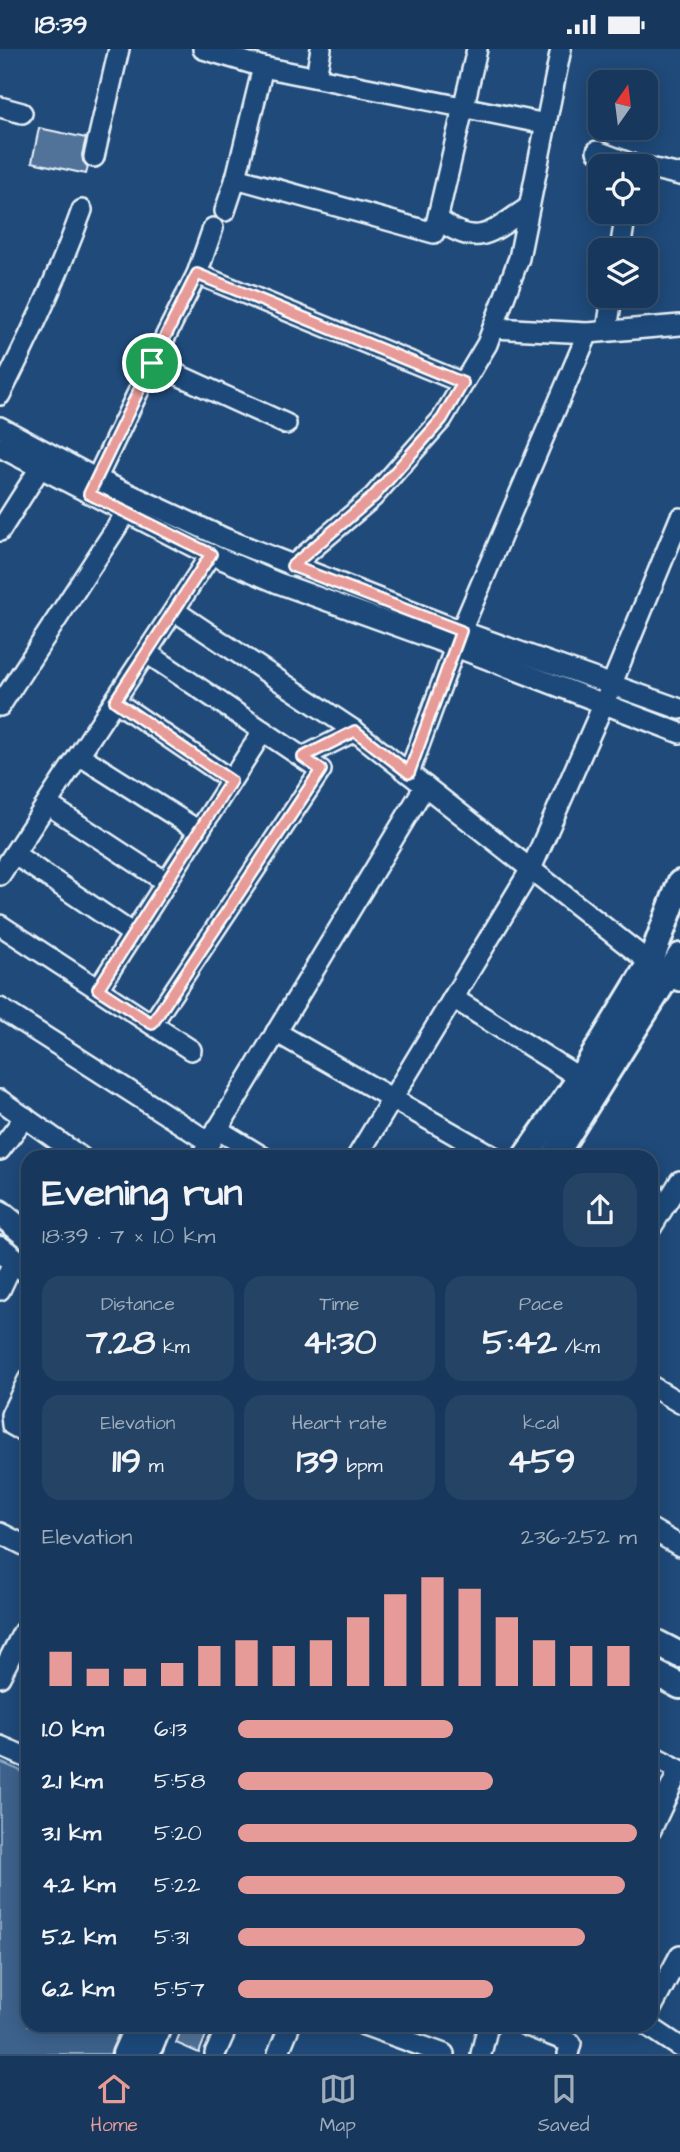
<!DOCTYPE html>
<meta charset="utf-8">
<style>
body{margin:0;font-family:"Architects Daughter",sans-serif;background:#244365;color:#f1f3f6;height:100vh;display:flex;flex-direction:column;font-size:26px;white-space:nowrap}
*{box-sizing:border-box;margin:0}
p{font-size:23px;color:#9eacbb}
.icon{flex:none;width:38px;height:38px;fill:none;stroke:currentColor;stroke-width:2;stroke-linecap:round;stroke-linejoin:round}
.map{position:relative;flex:1;overflow:hidden}
.sheet{position:absolute;left:21px;top:1101px;width:637px;height:882px;display:flex;flex-direction:column;background:#17385c;border-radius:21px;box-shadow:0 4px 18px #0003,0 0 0 2px #365272}
.sheet>*{flex:none}
.needle{width:46px;rotate:14deg}
.fabs{position:absolute;left:588px;top:21px;display:grid;gap:14px}
.fabs a{display:grid;place-items:center;width:70px;height:70px;border-radius:14px;background:#17385c;box-shadow:0 4px 18px #0003,0 0 0 2px #365272;font-size:35px}
.pin{position:absolute;display:grid;place-items:center;width:60px;height:60px;color:#fff;margin:-30px;border:4px solid #fff;border-radius:50%;box-shadow:0 2px 7px #0007}
.round{display:grid;place-items:center;flex:none;width:74px;height:74px;border-radius:21px;background:#244365}
.summary{display:flex;align-items:center;justify-content:space-between;height:119px;padding:0 21px}
h1{font-size:38px;font-weight:700;line-height:52px}
.figures{display:grid;grid-template-columns:repeat(3,1fr);gap:10px;height:119px;padding:7px 21px}
.figures div{display:grid;align-content:center;border-radius:18px;background:#244365;text-align:center}
.figures b{font-size:35px;font-weight:700}
.figures small{font-size:19px;font-weight:400}
.figures p{font-size:19px}
.chart{height:196px;padding:14px 21px}
.chart p{display:flex;justify-content:space-between}
.chart svg{width:100%;height:126px;margin-top:7px;stroke:#e69b98;stroke-width:6}
ul{padding:0 21px;list-style:none;font-size:23px}
li{display:grid;grid-template-columns:112px 84px 1fr;align-items:center;height:52px}
li i{height:18px;border-radius:9px;background:#e69b98}
.status{display:flex;justify-content:space-between;align-items:center;height:49px;padding:0 35px;background:#17385c;direction:ltr}
.status svg{height:19px;fill:currentColor}
.tabs{display:flex;justify-content:space-around;align-items:center;height:98px;border-top:2px solid #365272;background:#17385c;font-size:19px;color:#9eacbb}
.tabs a{display:grid;justify-items:center;gap:4px}
.tabs .current{color:#e69b98}
.map>svg:first-child{display:block}
.green{fill:#3c628c;stroke:#92aac2;stroke-width:2}
.building{fill:#517399;stroke:#e8f1f8;stroke-width:2}
.lines{fill:none;stroke-linecap:round;stroke-linejoin:round}
.minor-casing{stroke:#e8f1f8;stroke-width:24}
.major-casing{stroke:#e8f1f8;stroke-width:30}
.minor{stroke:#1f4a7a;stroke-width:19}
.major{stroke:#1f4a7a;stroke-width:24}
.route-casing{stroke:#fff;stroke-width:14}
.route{stroke:#e69b98;stroke-width:9}
</style>
<div class="status"><b>18:39</b><svg viewBox="0 0 49 12"><path d="M0 12V9h3v3zM5 12V6h3v6zM10 12V3h3v9zM15 12V0h3v12zM26 1h20v11H26zM47 4h2v5h-2z"/></svg></div>
<div class="map">
<svg width="680" height="2005" viewBox="0 0 680 2005">
<rect width="100%" height="100%" fill="#1f4a7a"/>
<filter id="ink" filterUnits="userSpaceOnUse"><feTurbulence type="fractalNoise" baseFrequency=".0143" numOctaves="2"/><feDisplacementMap in="SourceGraphic" scale="14" xChannelSelector="R" yChannelSelector="G"/><feConvolveMatrix kernelMatrix="1 2 1 2 8 2 1 2 1" color-interpolation-filters="sRGB"/></filter>
<g filter="url(#ink)">
<!-- green -->
<path class="green" d="M0,1713l28,12v251h114l-13,29h-129z"/>
<!-- building -->
<g class="building">
<path d="M39,79l47,10 -4,17 1,6 5,6 -2,7 -54,-12z"/>
<path d="M183,1976h27l-11,28 -23,-10z"/>
</g>
<g class="lines">
<!-- minor casing -->
<g class="minor-casing">
<g id="minor">
<path d="M203,0l60,18 283,57"/>
<path d="M316,27l5,-27"/>
<path d="M0,58l22,6"/>
<path d="M597,102l37,14"/>
<path d="M94,108l25,-108"/>
<path d="M646,118l34,8"/>
<path d="M236,129l198,55 43,-184"/>
<path d="M225,162l11,-33 27,-111"/>
<path d="M438,170c41,32 55,11 91,-12"/>
<path d="M620,201l6,-38"/>
<path d="M197,225l266,109"/>
<path d="M493,279l95,5 92,-8"/>
<path d="M607,282l5,-35"/>
<path d="M152,314l134,61"/>
<path d="M0,346c31,-61 59,-121 82,-185"/>
<path d="M0,378l97,52 127,59 237,93 219,78"/>
<path d="M0,398l196,101 82,35 178,64 224,86"/>
<path d="M91,441l61,-127 45,-89 16,-46"/>
<path d="M0,482l40,-63"/>
<path d="M292,517l81,-69 22,-25 47,-53 45,-75 32,-86 42,-209"/>
<path d="M175,562l180,120 313,246 12,4"/>
<path d="M147,604l174,117 -169,254"/>
<path d="M115,652l116,79"/>
<path d="M0,657l126,-193"/>
<path d="M79,706l120,76"/>
<path d="M303,708l52,-26"/>
<path d="M409,724l52,-142 127,-298"/>
<path d="M47,755l119,78"/>
<path d="M14,805l119,80"/>
<path d="M0,826l211,-321"/>
<path d="M0,876l191,125"/>
<path d="M98,940l165,-258"/>
<path d="M453,949l127,80"/>
<path d="M0,959l209,134"/>
<path d="M276,983l218,125"/>
<path d="M0,1051l81,57"/>
<path d="M217,1080l46,28"/>
<path d="M0,1101l25,-33"/>
<path d="M201,1108l224,-371"/>
<path d="M357,1108l174,-288 73,-166 76,-185"/>
<path d="M651,1179l29,-47"/>
<path d="M0,1241l14,-30"/>
<path d="M651,1337l29,17"/>
<path d="M28,1385l-16,-9 -1,-10 17,-35"/>
<path d="M651,1480l29,17"/>
<path d="M0,1484l28,14"/>
<path d="M0,1628l23,-45"/>
<path d="M0,1697l28,12"/>
<path d="M651,1706l29,15"/>
<path d="M651,1781l28,-60"/>
<path d="M651,1960l29,-54"/>
<path d="M364,1976l80,29"/>
<path d="M525,1976l46,18 -3,11"/>
<path d="M647,1976l33,22"/>
<path d="M215,2005l13,-29"/>
<path d="M278,2005l12,-29"/>
<path d="M481,2005l7,-29"/>
</g>
</g>
<!-- major casing -->
<g class="major-casing">
<g id="major">
<path d="M525,1108l55,-79 70,-115 30,-80"/>
<path d="M554,1108l126,-201"/>
<path d="M0,1164l28,23"/>
<path d="M0,1200l28,22"/>
<path d="M651,1591l29,15"/>
<path d="M651,1622l29,15"/>
<path d="M125,2005l13,-29"/>
<path d="M147,2005l12,-29"/>
</g>
</g>
<!-- minor -->
<use href="#minor" class="minor"/>
<!-- major -->
<use href="#major" class="major"/>
</g>
</g>
<g class="lines" filter="url(#ink)">
<!-- route casing -->
<g class="route-casing">
<path id="route" d="M197,225l266,109 -21,36 -69,78 -81,69 169,65 -52,142 -54,-42 -52,26 18,13 -169,254 -54,-35 133,-208 -116,-80 96,-147 -122,-60 63,-131z"/>
</g>
<!-- route -->
<use href="#route" class="route"/>
</g>
</svg>
<div class="fabs">
<a><svg class="needle" viewBox="-14 -14 28 28"><path d="M0-13l5 13h-10z" fill="#e53935"/><path d="M0 13l5-13h-10z" fill="#9eacbb"/></svg></a>
<a><svg class="icon" aria-label="locate" viewBox="0 0 24 24"><circle cx="12" cy="12" r="6"/><path d="M12 2v4M12 18v4M2 12h4M18 12h4"/></svg></a>
<a><svg class="icon" aria-label="layers" viewBox="0 0 24 24"><path d="M12 4l9 5-9 5-9-5zM3 14l9 5 9-5"/></svg></a>
</div>
<div class="pin" style="left:152px;top:314px;background:#1e9e55"><svg class="icon" aria-label="arrive" viewBox="0 0 24 24"><path d="M6 21V4h12l-3 4 3 4H6"/></svg></div>
<section class="sheet">
<div class="summary"><div><h1>Evening run</h1><p>18:39 · 7 × 1.0 km</p></div><a class="round"><svg class="icon" aria-label="share" viewBox="0 0 24 24"><path d="M12 15V3M7 8l5-5 5 5M5 13v7h14v-7"/></svg></a></div>
<div class="figures">
<div><p>Distance</p><b>7.28<small> km</small></b></div>
<div><p>Time</p><b>41:30</b></div>
<div><p>Pace</p><b>5:42<small> /km</small></b></div>
</div>
<div class="figures">
<div><p>Elevation</p><b>119<small> m</small></b></div>
<div><p>Heart rate</p><b>139<small> bpm</small></b></div>
<div><p>kcal</p><b>459</b></div>
</div>
<div class="chart"><p><span>Elevation</span>236–252 m</p>
<svg viewBox="0 0 160 44" preserveAspectRatio="none"><path d="M5 44V32M15 44V38M25 44V38M35 44V36M45 44V30M55 44V28M65 44V30M75 44V28M85 44V20M95 44V12M105 44V6M115 44V10M125 44V20M135 44V28M145 44V30M155 44V30"/></svg>
</div>
<ul>
<li><b>1.0 km</b>6:13<i style="width:54%"></i></li>
<li><b>2.1 km</b>5:58<i style="width:64%"></i></li>
<li><b>3.1 km</b>5:20<i style="width:100%"></i></li>
<li><b>4.2 km</b>5:22<i style="width:97%"></i></li>
<li><b>5.2 km</b>5:31<i style="width:87%"></i></li>
<li><b>6.2 km</b>5:57<i style="width:64%"></i></li>
</ul>
</section>
</div>
<nav class="tabs">
<a class="current"><svg class="icon" aria-label="home" viewBox="0 0 24 24"><path d="M3 11l9-7 9 7M6 9v11h12V9"/></svg>Home</a>
<a><svg class="icon" aria-label="map" viewBox="0 0 24 24"><path d="M3 6l6-2 6 2 6-2v14l-6 2-6-2-6 2zM9 4v14M15 6v14"/></svg>Map</a>
<a><svg class="icon" aria-label="saved" viewBox="0 0 24 24"><path d="M7 4h10v16l-5-4-5 4z"/></svg>Saved</a>
</nav>
